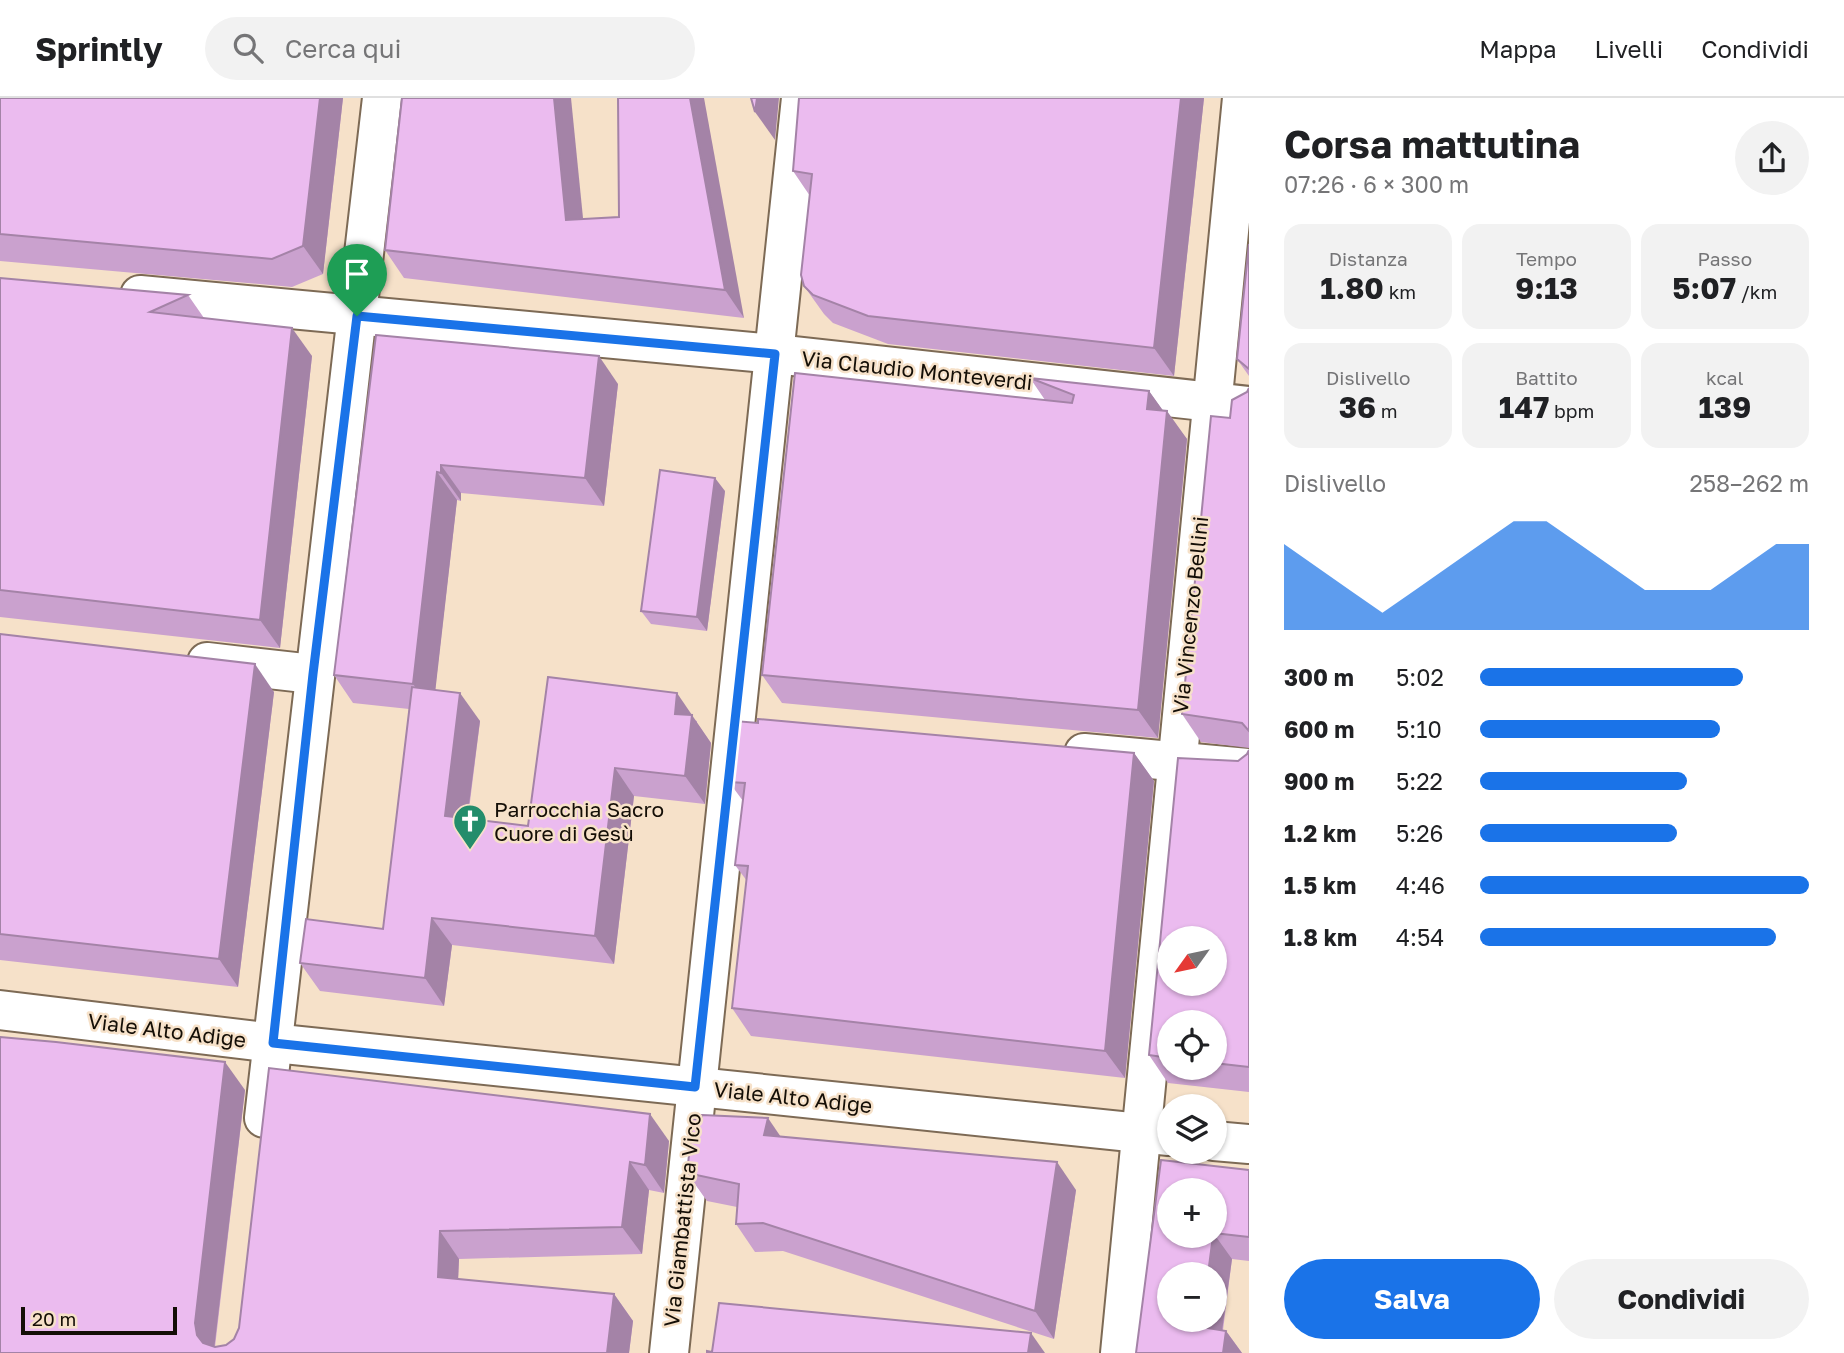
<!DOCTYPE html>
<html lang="it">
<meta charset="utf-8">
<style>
body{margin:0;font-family:"Golos Text",sans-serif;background:#f2f2f2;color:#202124;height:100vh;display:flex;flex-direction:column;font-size:26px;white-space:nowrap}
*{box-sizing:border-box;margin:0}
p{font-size:23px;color:#757577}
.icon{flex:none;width:38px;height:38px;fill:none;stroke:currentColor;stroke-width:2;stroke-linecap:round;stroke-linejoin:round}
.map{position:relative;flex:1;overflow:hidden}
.drawer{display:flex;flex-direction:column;background:#fff;width:595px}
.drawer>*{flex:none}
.needle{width:46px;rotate:237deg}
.tools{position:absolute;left:1157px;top:828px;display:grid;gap:14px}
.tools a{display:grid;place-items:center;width:70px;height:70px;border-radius:50%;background:#fff;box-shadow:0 2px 5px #0004;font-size:35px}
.scale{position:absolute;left:21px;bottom:18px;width:156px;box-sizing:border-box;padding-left:7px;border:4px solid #140e06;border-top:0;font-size:19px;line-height:24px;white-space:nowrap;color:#140e06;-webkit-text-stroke:5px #f6e1c9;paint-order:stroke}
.pin{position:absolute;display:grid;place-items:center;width:60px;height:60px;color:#fff;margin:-72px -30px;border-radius:50% 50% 50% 0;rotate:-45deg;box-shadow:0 0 7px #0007}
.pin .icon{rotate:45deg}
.round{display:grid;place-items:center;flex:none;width:74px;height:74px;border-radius:37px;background:#f2f2f2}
.head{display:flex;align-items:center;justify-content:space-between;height:119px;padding:0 35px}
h1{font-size:38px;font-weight:700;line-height:52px}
.stats{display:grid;grid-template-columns:repeat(3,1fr);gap:10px;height:119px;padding:7px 35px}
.stats div{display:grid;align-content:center;border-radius:18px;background:#f2f2f2;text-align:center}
.stats b{font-size:30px;font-weight:700}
.stats small{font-size:19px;font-weight:400}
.stats p{font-size:19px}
.chart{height:196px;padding:14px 35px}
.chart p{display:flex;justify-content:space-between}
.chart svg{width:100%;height:126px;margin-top:7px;fill:#1a73e8;opacity:.7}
.button{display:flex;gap:14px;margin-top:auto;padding:14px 35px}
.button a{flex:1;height:80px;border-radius:42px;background:#1a73e8;color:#fff;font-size:28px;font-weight:700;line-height:80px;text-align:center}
.button a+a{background:#f2f2f2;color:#202124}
ul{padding:0 35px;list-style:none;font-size:23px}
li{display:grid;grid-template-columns:112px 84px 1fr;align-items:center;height:52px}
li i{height:18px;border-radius:9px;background:#1a73e8}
header{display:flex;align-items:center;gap:42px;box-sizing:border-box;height:98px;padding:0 35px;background:#fff;border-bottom:2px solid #e0e0e0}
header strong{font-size:33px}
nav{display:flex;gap:38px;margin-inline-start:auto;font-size:24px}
.search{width:490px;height:63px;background:#f2f2f2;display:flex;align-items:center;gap:18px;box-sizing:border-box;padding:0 24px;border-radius:38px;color:#757577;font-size:26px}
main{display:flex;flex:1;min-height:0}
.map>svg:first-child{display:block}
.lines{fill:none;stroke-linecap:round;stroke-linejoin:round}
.street-casing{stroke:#7d6a55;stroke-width:42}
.secondary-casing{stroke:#7d6a55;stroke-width:42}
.street{stroke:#fff;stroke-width:38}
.secondary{stroke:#fff;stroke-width:38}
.wall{fill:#caa1ce;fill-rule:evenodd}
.shaded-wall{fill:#a483a7}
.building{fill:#ebbbef;stroke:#a483a7;stroke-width:2;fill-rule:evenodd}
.route-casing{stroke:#fff;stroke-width:14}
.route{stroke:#1a73e8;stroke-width:9}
.labels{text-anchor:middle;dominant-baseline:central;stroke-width:5;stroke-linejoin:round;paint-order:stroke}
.street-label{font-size:21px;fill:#140e06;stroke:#f6e1c9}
.poi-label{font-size:21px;fill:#140e06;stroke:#f6e1c9;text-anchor:start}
</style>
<header>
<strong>Sprintly</strong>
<div class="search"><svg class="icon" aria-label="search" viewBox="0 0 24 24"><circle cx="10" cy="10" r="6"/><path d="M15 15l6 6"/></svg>Cerca qui</div>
<nav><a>Mappa</a><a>Livelli</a><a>Condividi</a></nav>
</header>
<main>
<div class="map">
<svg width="1249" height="1255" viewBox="0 0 1249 1255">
<rect width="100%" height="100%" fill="#f6e1c9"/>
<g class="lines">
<!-- street casing -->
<g class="street-casing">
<g id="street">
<path d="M140,197l635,59 474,52"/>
<path d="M207,564l106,12"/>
<path d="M1084,655l165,15"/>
<path d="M264,1020l118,-1020"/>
<path d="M669,1255l132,-1255"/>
<path d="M1120,1255l122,-1255"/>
</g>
</g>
<!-- secondary casing -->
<g class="secondary-casing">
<g id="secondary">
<path d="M0,912l273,33 896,93"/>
<path d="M1214,1043l35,3"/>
</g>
</g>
<!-- street -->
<use href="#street" class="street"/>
<!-- secondary -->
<use href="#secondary" class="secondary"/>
</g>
<!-- wall -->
<g class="wall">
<path d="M0,0h343l-20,176 -31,13 -292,-26z"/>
<path d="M618,0l126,220 -340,-40 -19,-28 198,-31 36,-2z"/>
<path d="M1204,0l-30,278 -286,-32 -55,-21 -9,-9 -20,-28 6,-90 -17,-25z"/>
<path d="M1249,146v132l-12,-17z"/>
<path d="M0,180l188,17 16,23 108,38 -32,292 -280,-31z"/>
<path d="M376,237l242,49 -14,122 -143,-13v8l-4,-1 -22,190 45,31 -12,97 60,8 20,-149 149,44v2l14,20 -6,61 -71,-8 -20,168 -162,-19 -8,61 -124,-15 -20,-28 83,-34 26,-220 -56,-6 -19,-28z"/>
<path d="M1030,280l119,13 14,20 24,28 -29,299 -376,-35 -20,-28 283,-275z"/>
<path d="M1249,290v360l-48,-6 -19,-28 48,-296z"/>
<path d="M725,393l-18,140 -56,-7 -10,-13z"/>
<path d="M0,536l274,58 -36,295 -238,-27z"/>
<path d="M758,625l376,30 20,28 -29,297 -374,-42 -19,-28 15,-127 -12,-16 8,-64 -14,-19z"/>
<path d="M1249,652v342l-81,-9 -19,-28 89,-294 9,-7zM1169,924h45v46h-45z"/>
<path d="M269,970l400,73 -5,52 -15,-3 -7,64 -183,5 -1,20 156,15 19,27 -4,32h-629l245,-263 -30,257 11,-2 8,-6 5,-11z"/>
<path d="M781,1039l295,53 -22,149 -271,-88 -28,1 -19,-28 1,-17 -30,-6 -20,-28z"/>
<path d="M1161,1062l88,10v91l-17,-2 -9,71 3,1 16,22h-106zM1169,1092h45v46h-45zM1169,1176h45v46h-45z"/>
</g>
<!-- shaded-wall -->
<g class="shaded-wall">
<path d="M320,0h23l-20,176 -20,-28z"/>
<path d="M554,0h17l15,150 -20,-28z"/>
<path d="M690,0h14l40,220 -19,-28z"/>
<path d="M757,0h22l-4,42 -20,-28z"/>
<path d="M1181,0h23l-30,278 -20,-28z"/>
<path d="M292,230l20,28 -32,292 -20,-28z"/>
<path d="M599,258l19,28 -14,122 -19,-28z"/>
<path d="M1149,293l18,25v-5l20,28 -29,299 -20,-28 9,-301z"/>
<path d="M441,367l20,28v8l-20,-28z"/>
<path d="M437,374l20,28 -24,211 -20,-27z"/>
<path d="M715,380l10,13 -18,140 -10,-14z"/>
<path d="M255,566l19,28 -36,295 -19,-28z"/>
<path d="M460,595l20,28 -16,122 -19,-27z"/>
<path d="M677,595l34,50 -6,61 -20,-28 -10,-62z"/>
<path d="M1134,655l20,28 -29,297 -20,-27z"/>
<path d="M615,670l19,28 -20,168 -19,-28z"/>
<path d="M432,820l20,27 -8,61 -19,-28z"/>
<path d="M225,964l20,28 -31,260 -4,3 -13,-18 -2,-12z"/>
<path d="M650,1016l19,27 -5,52 -19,-28z"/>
<path d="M768,1020l19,28 -23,-11z"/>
<path d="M630,1064l19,28 -7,64 -20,-27z"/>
<path d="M1057,1064l19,28 -22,149 -19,-28z"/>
<path d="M440,1133l19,28 -2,46 -19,-28z"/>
<path d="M1214,1136l18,25 -13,94 -18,-26 1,-7h12v-46h-6l5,-38h1z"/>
<path d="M614,1196l19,27 -4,32h-22z"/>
<path d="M1226,1233l16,22h-19z"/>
<path d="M1031,1235l14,20h-17z"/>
</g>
<!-- building -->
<g class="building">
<path d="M0,0h320l-17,148 -31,13 -272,-25z"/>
<path d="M402,0h152l12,122 53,-3 -1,-119h72l35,192 -340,-40z"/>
<path d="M751,0h6l-2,14z"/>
<path d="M799,0h382l-27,250 -286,-32 -55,-21 -9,-9 -3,-11 11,-101 -19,-3z"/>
<path d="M1249,146v125l-12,-10z"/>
<path d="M0,180l188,17 -38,17 142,16 -32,292 -260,-30z"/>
<path d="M376,237l223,21 -14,122 -144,-13v8l-4,-1 -24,212 -79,-9z"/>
<path d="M795,275l277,30 2,-8 -44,-17 119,13 -2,18 20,2 -29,299 -376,-35z"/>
<path d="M1249,290v343l-7,-8 -60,-9 29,-298 19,2 2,-18 15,-8z"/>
<path d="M660,372l55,8 -18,139 -56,-6z"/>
<path d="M0,536l255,30 -36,295 -219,-25z"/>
<path d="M548,579l129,16 -2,21 17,1 -7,61 -70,-8 -20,168 -163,-18 -7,60 -125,-15 6,-44 77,10 29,-242 48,6 -15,123 83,10z"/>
<path d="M758,621l376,34 -29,298 -373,-43 16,-142 -13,-1 10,-82 -16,-1 6,-61 23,2z"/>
<path d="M1249,652v317l-35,-4v-41h-45v36l-20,-3 29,-297 60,3 9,-7zM1169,840h45v46h-45z"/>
<path d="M0,939l56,5 169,20 -30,261 2,12 6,8 12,4 11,-2 8,-6 5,-11 30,-260 381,46 -5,51 -15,-3 -8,65 -182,4 -2,46 176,17 -7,59h-607z"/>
<path d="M702,1017l66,3 -4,17 293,27 -22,149 -272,-88 -27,1 3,-40 -52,-11 6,-54 9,1z"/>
<path d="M1161,1062l88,10v67l-35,-4v-43h-45v46h44l-5,38h-39v46h33l-1,7 25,4 -3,22h-87z"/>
<path d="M719,1205l312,30 -3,20h-321v-2l5,1z"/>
</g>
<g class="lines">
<!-- route casing -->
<g class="route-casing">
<path id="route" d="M357,218l418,38 -80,733 -422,-44 40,-369z"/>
</g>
<!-- route -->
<use href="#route" class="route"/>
</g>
<!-- icons -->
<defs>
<g id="church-pin" transform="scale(1.75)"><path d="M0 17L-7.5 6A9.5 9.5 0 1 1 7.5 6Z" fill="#238d6b" stroke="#f6e1c9"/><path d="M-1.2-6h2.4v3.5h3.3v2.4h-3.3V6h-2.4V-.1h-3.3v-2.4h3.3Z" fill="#fff"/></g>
</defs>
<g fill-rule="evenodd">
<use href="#church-pin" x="470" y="723"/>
</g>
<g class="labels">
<!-- street labels -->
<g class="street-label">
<text transform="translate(917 272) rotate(6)">Via Claudio Monteverdi</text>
<text transform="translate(1190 517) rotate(-84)">Via Vincenzo Bellini</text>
<text transform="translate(167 932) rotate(7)">Viale Alto Adige</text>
<text transform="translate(793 999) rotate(6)">Viale Alto Adige</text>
<text transform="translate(682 1122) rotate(-84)">Via Giambattista Vico</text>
</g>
<!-- poi labels -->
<g class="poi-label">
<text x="494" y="711">Parrocchia Sacro<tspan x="494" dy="24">Cuore di Gesù</tspan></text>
</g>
</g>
</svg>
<div class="tools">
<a><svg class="needle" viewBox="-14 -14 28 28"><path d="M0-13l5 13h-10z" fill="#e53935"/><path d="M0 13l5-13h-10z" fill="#757577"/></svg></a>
<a><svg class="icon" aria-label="locate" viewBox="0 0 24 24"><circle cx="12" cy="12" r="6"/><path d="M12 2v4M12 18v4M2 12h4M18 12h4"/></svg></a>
<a><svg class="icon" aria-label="layers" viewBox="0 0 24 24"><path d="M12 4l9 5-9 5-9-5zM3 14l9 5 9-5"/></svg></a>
<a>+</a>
<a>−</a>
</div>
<div class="scale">20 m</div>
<div class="pin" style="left:357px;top:218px;background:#1e9e55"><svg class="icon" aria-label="arrive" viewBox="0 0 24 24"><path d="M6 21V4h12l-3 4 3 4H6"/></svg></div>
</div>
<section class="drawer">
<div class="head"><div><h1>Corsa mattutina</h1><p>07:26 · 6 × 300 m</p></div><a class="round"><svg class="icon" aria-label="share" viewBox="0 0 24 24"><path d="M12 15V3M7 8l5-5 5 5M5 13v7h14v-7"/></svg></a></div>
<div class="stats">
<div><p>Distanza</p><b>1.80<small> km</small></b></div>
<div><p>Tempo</p><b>9:13</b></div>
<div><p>Passo</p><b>5:07<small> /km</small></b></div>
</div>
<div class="stats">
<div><p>Dislivello</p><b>36<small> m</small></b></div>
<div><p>Battito</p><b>147<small> bpm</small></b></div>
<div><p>kcal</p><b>139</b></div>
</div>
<div class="chart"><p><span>Dislivello</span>258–262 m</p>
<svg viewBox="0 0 160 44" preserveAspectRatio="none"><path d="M0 44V14L10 22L20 30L30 38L40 30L50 22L60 14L70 6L80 6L90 14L100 22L110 30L120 30L130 30L140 22L150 14L160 14V44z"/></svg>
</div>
<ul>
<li><b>300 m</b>5:02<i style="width:80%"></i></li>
<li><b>600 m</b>5:10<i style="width:73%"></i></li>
<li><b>900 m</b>5:22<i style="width:63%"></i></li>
<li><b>1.2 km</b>5:26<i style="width:60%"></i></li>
<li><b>1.5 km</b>4:46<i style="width:100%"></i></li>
<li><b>1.8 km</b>4:54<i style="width:90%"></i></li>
</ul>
<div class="button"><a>Salva</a><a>Condividi</a></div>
</section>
</main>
